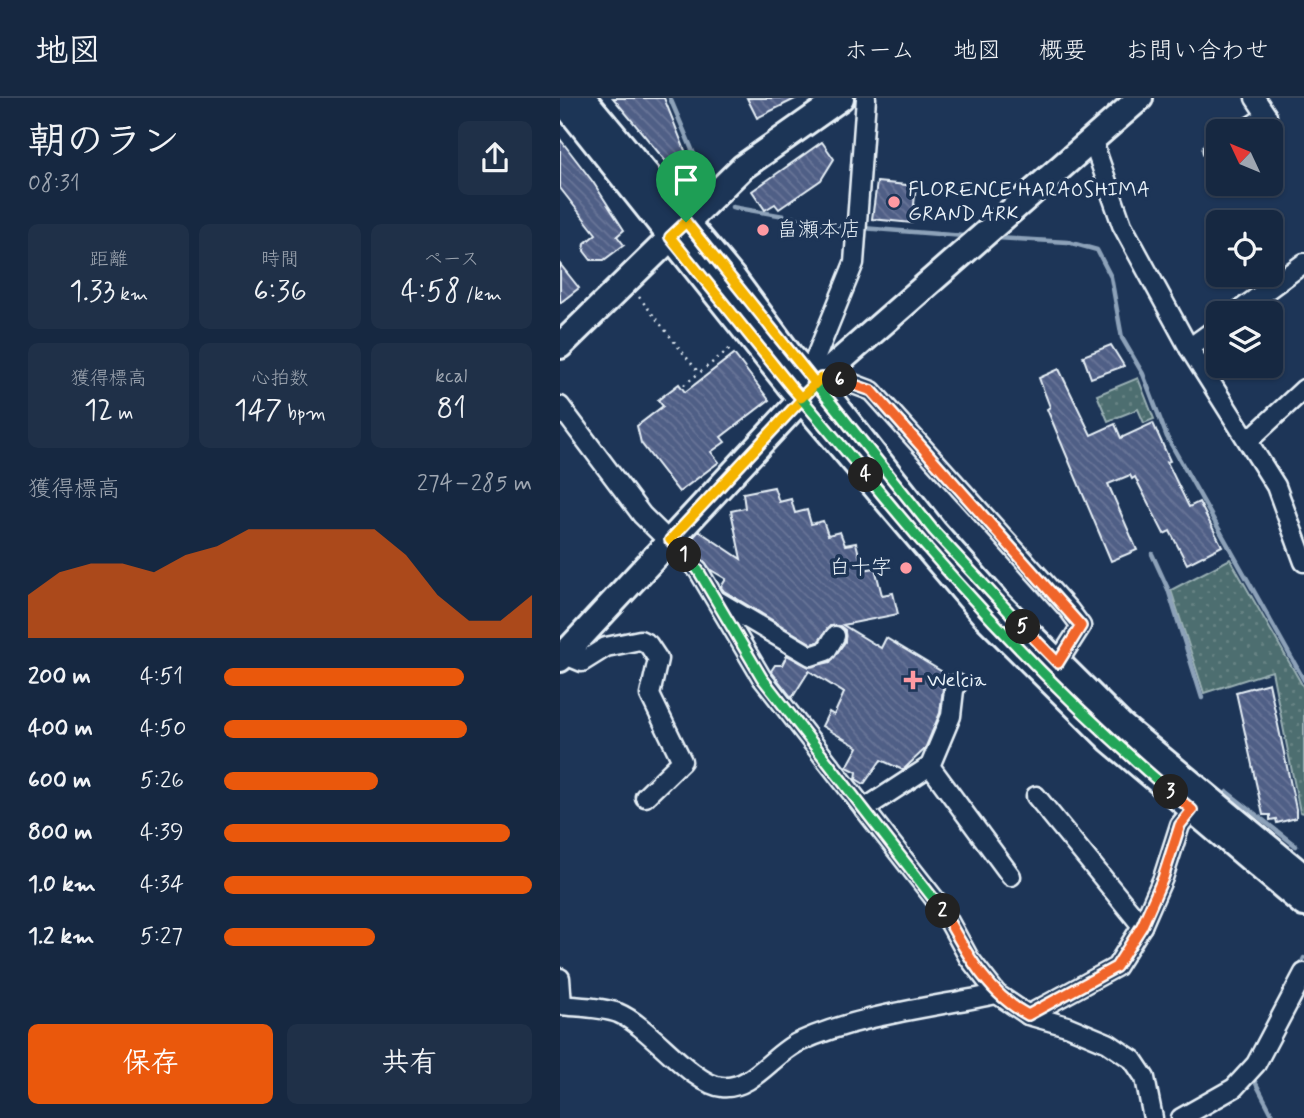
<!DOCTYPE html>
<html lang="ja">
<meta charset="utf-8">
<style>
body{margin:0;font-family:Mynerve,"Klee One",sans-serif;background:#1f3048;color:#f1f3f6;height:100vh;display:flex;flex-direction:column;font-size:26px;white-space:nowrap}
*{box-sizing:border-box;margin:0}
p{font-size:23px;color:#9ea6b1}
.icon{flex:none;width:38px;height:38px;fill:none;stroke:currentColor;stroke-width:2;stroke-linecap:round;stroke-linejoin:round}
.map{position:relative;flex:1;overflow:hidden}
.sheet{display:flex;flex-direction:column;background:#162841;width:560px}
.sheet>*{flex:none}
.needle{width:46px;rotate:314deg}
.controls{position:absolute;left:646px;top:21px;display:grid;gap:14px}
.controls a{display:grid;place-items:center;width:77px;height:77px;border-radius:10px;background:#162841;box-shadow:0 2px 5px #0004,0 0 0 2px #35445a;font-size:35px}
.pin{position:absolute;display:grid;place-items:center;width:60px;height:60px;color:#fff;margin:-72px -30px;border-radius:50% 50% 50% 0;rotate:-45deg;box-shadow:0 0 7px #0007}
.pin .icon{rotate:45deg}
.km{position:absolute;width:35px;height:35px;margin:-18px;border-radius:50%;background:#222;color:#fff;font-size:19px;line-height:35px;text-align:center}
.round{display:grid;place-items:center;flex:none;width:74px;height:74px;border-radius:10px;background:#1f3048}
.head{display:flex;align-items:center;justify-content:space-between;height:119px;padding:0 28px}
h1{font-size:38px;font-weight:600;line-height:52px}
.figures{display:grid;grid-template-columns:repeat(3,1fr);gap:10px;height:119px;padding:7px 28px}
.figures div{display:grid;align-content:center;border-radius:10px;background:#1f3048;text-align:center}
.figures b{font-size:30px;font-weight:600}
.figures small{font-size:19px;font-weight:400}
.figures p{font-size:19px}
.chart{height:196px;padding:14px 28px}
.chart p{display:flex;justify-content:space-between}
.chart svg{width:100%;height:126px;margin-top:7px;fill:#ea580c;opacity:.7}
.cta{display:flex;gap:14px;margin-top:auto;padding:14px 28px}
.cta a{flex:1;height:80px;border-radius:10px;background:#ea580c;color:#fff;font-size:28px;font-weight:600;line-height:80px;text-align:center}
.cta a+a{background:#1f3048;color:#f1f3f6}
ul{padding:0 28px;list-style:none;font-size:23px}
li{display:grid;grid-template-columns:112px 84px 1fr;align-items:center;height:52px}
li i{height:18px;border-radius:9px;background:#ea580c}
header{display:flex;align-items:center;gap:42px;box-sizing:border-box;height:98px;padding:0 35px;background:#162841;border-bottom:2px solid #35445a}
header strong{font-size:33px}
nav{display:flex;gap:38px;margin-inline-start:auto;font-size:24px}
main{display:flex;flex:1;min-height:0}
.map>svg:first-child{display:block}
.grass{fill:url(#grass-dots);stroke:#9ab0b4;stroke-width:2}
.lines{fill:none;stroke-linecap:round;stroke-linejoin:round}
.stream{stroke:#8da2b9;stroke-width:4.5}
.building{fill:url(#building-back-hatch);stroke:#e8f1f8;stroke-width:2}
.street-casing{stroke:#e8f1f8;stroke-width:23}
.secondary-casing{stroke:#e8f1f8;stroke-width:30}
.path{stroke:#e8f1f8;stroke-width:2.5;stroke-dasharray:2 5;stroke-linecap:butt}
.street{stroke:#1d3557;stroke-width:18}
.secondary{stroke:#1d3557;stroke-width:24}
.split-1-casing{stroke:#fff;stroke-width:14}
.split-2-casing{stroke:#fff;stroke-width:14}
.split-3-casing{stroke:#fff;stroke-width:14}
.split-4-casing{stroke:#fff;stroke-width:14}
.split-5-casing{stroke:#fff;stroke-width:14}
.split-6-casing{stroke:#fff;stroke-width:14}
.split-7-casing{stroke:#fff;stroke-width:14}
.split-1{stroke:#f5b400;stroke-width:9}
.split-2{stroke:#22a559;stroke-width:9}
.split-3{stroke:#f0652b;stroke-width:9}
.split-4{stroke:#22a559;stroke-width:9}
.split-5{stroke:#22a559;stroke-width:9}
.split-6{stroke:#f0652b;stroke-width:9}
.split-7{stroke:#f5b400;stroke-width:9}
.poi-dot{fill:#ff9aa2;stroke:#1d3557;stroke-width:2.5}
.labels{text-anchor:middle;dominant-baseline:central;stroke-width:7;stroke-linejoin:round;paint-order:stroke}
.poi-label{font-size:21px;fill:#e8f1f8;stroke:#1d3557;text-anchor:start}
</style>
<header>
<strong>地図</strong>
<nav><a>ホーム</a><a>地図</a><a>概要</a><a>お問い合わせ</a></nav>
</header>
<main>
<section class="sheet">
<div class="head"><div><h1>朝のラン</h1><p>08:31</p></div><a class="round"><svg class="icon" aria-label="share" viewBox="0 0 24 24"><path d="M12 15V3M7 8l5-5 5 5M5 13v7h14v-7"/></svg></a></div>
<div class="figures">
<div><p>距離</p><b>1.33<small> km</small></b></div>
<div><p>時間</p><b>6:36</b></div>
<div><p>ペース</p><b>4:58<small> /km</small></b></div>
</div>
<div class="figures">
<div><p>獲得標高</p><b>12<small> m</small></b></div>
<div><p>心拍数</p><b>147<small> bpm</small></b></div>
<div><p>kcal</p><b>81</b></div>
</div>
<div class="chart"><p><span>獲得標高</span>274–285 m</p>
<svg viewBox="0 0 160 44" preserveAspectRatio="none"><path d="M0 44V29L10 21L20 18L30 18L40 21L50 15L60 12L70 6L80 6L90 6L100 6L110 6L120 15L130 29L140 38L150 38L160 29V44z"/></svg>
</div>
<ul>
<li><b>200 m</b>4:51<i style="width:78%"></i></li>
<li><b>400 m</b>4:50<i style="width:79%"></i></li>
<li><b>600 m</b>5:26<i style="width:50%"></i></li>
<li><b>800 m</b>4:39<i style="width:93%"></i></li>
<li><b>1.0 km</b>4:34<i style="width:100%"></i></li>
<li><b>1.2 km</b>5:27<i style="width:49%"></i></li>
</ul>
<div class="cta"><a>保存</a><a>共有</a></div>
</section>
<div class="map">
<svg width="744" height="1020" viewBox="0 0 744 1020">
<defs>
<pattern id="grass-dots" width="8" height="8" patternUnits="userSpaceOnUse" patternTransform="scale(1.75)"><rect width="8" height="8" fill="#4d6e6f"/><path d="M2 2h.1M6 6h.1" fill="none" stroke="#678384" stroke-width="1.8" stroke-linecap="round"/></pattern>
<pattern id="building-back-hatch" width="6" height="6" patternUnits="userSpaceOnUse" patternTransform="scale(1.75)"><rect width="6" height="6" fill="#505e86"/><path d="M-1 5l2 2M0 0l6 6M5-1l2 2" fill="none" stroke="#697698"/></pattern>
</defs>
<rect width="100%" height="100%" fill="#1d3557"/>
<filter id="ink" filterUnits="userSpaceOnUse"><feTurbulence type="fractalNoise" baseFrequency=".0143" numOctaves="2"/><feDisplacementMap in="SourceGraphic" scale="14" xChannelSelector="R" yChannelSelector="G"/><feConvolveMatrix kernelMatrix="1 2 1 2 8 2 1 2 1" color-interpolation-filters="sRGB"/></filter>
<g filter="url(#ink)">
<!-- grass -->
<g class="grass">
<path d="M578,280l16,41 -10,4 -6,-14 -30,12 -11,-26z"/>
<path d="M670,461l74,129v125l-4,-1 -28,-141 -68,22 -33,-103z"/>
</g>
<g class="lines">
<!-- stream -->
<g class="stream">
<path d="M110,0l32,75"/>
<path d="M172,109l115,20"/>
<path d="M302,130l102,8"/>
<path d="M437,140l71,4 29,8 14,27 11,61 21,36 24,63 137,243"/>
<path d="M592,456l16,35 34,109"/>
<path d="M667,694l69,54"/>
<path d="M738,872l6,-12"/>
<path d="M692,978l22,42"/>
</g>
</g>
<!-- building -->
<g class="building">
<path d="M53,0h51l26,65 -8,7h-9z"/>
<path d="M187,0h50l-40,20z"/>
<path d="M0,41l33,43 31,48 -7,6 7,9 -20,15h-13l-7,-9 1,-8 11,-9 -36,-46z"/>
<path d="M262,44l12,17 -13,21 -42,29 -4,-5 -10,6 -13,-19z"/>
<path d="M317,84l39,4 -4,37 -40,-4z"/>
<path d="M0,166l19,24 -19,15z"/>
<path d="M551,247l13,21 -33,12 -8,-22z"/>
<path d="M174,256l35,46 -48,37 4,5 -14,10 8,10 -40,30 -38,-49 -4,-17 26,-20 -5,-6 21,-16 6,8z"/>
<path d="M499,271l32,66 24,-11 6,14 32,-15 17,38 -3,1 22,45 10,-5 23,44 -35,18 -17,-33 -6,3 -29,-57 -3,2 -2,-4 -22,9 29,66 -26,11 -64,-152 3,-2 -11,-29z"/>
<path d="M214,389l5,15 12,-3 4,14 12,-3 4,14 12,-3 5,14 12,-3 5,13 11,-2 7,27 12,-2 7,27 11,-2 5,21 -55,11 38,23 5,-10 63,38 -6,12 -3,25 -15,36 -22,21 -22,-10 -17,24 -8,-5 1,-7 -10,-5 11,-20 -36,-21 7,-14 5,3 10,-22 -35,-22 -17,27 -21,-27 4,-6h7l5,-10 22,12 21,-5 15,-20v-12l-5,-4h-10l-12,16 -6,2 -88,-53 -3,-4 5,-8 -15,-9 -23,-27 11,-12 42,28 -10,-48 14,-3 -2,-15z"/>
<path d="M709,585l27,126v9l-19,5 -1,-4 -6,1v-5h-7l-27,-123z"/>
</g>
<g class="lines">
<!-- street casing -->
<g class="street-casing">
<g id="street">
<path d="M306,0l-12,165 -39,96 6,19 22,2 29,11 197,219 12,16 -23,36"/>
<path d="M683,33l24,-15 -12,-18"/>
<path d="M532,41l30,86 67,123 87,138 28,76"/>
<path d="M653,52l5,-4"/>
<path d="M676,215l68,-50"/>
<path d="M629,250l29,-21"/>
<path d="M0,308l82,109 56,55 64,108 179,229 28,51 28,36 31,21 39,11 41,17 25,17 12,18 8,40"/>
<path d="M688,343l56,-52"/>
<path d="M158,503l93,55 15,-5 9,-15"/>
<path d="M5,557l17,7 24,-15 34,-7 8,4 10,15 -8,36 32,66 -37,36"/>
<path d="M370,668l81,110"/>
<path d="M476,698l106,130"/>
<path d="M304,711l66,-43 21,-50 3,-26 3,-6"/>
<path d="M0,880l2,27"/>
<path d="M0,907c18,2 41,2 58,8 32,13 74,72 104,74 30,3 52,-34 77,-45 59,-27 135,-35 198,-48"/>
<path d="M468,917l88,-48 26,-41 21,-48 17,-53 12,-15"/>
<path d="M621,1020l53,-30 22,-24 48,-91"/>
</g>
</g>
<!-- secondary casing -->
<g class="secondary-casing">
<g id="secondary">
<path d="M0,0l228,286 196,231 126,125 194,164"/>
<path d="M23,0l151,181 56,76 41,45 103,131 64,72 123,122 183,152"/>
<path d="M0,248l183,-179 98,-69"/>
<path d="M0,561l266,-286 314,-275"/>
</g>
</g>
<!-- path -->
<g class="path">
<path d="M79,199l60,76"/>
<path d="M124,287l49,-39"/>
</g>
<!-- street -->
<use href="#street" class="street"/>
<!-- secondary -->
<use href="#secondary" class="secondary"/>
</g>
</g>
<g class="lines" filter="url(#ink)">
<!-- split-1 casing -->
<g class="split-1-casing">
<path id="split-1" d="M124,457l-14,-15 146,-156 -130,-162"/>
</g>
<!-- split-2 casing -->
<g class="split-2-casing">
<path id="split-2" d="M124,457l14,15 64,108 181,233"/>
</g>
<!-- split-3 casing -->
<g class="split-3-casing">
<path id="split-3" d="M383,813c22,39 43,82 85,104l88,-48 26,-41 21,-48 17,-53 12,-15 -21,-18"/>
</g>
<!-- split-4 casing -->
<g class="split-4-casing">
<path id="split-4" d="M306,377c93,115 193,221 305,317"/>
</g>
<!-- split-5 casing -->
<g class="split-5-casing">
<path id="split-5" d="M306,377l-65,-77 15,-14 118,147 89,96"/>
</g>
<!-- split-6 casing -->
<g class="split-6-casing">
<path id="split-6" d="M280,282l32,11 209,235 -23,37 -35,-36"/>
</g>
<!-- split-7 casing -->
<g class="split-7-casing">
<path id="split-7" d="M126,124l-16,15 122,151 9,10 20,-20 19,2"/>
</g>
<!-- split-1 -->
<use href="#split-1" class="split-1"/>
<!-- split-2 -->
<use href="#split-2" class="split-2"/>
<!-- split-3 -->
<use href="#split-3" class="split-3"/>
<!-- split-4 -->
<use href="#split-4" class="split-4"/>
<!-- split-5 -->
<use href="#split-5" class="split-5"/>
<!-- split-6 -->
<use href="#split-6" class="split-6"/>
<!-- split-7 -->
<use href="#split-7" class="split-7"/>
</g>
<!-- markers -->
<g class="poi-dot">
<circle cx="334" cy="104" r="7"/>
<circle cx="203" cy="132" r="7"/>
<circle cx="346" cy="470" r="7"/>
<path d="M349.5 571.5h7v7h7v7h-7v7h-7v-7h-7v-7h7z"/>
</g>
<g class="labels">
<!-- poi labels -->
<g class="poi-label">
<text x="348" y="92">FLORENCE HARAOSHIMA<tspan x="348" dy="24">GRAND ARK</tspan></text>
<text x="217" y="132">畠瀬本店</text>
<text x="332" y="470" text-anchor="end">白十字</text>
<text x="367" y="582">Welcia</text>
</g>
</g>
</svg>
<div class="controls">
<a><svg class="needle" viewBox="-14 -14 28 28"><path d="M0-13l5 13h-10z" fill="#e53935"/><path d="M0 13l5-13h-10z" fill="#9ea6b1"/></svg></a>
<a><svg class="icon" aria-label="locate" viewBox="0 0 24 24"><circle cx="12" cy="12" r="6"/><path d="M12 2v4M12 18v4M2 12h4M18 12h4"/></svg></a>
<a><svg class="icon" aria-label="layers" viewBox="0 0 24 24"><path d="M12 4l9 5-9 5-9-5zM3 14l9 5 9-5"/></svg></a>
</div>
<div class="pin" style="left:126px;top:124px;background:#1e9e55"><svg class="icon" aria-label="arrive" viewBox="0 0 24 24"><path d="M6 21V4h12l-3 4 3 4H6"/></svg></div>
<b class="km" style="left:124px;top:457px">1</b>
<b class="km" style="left:383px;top:813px">2</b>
<b class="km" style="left:611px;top:694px">3</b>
<b class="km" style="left:306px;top:377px">4</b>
<b class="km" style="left:463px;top:529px">5</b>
<b class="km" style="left:280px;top:282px">6</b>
</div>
</main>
